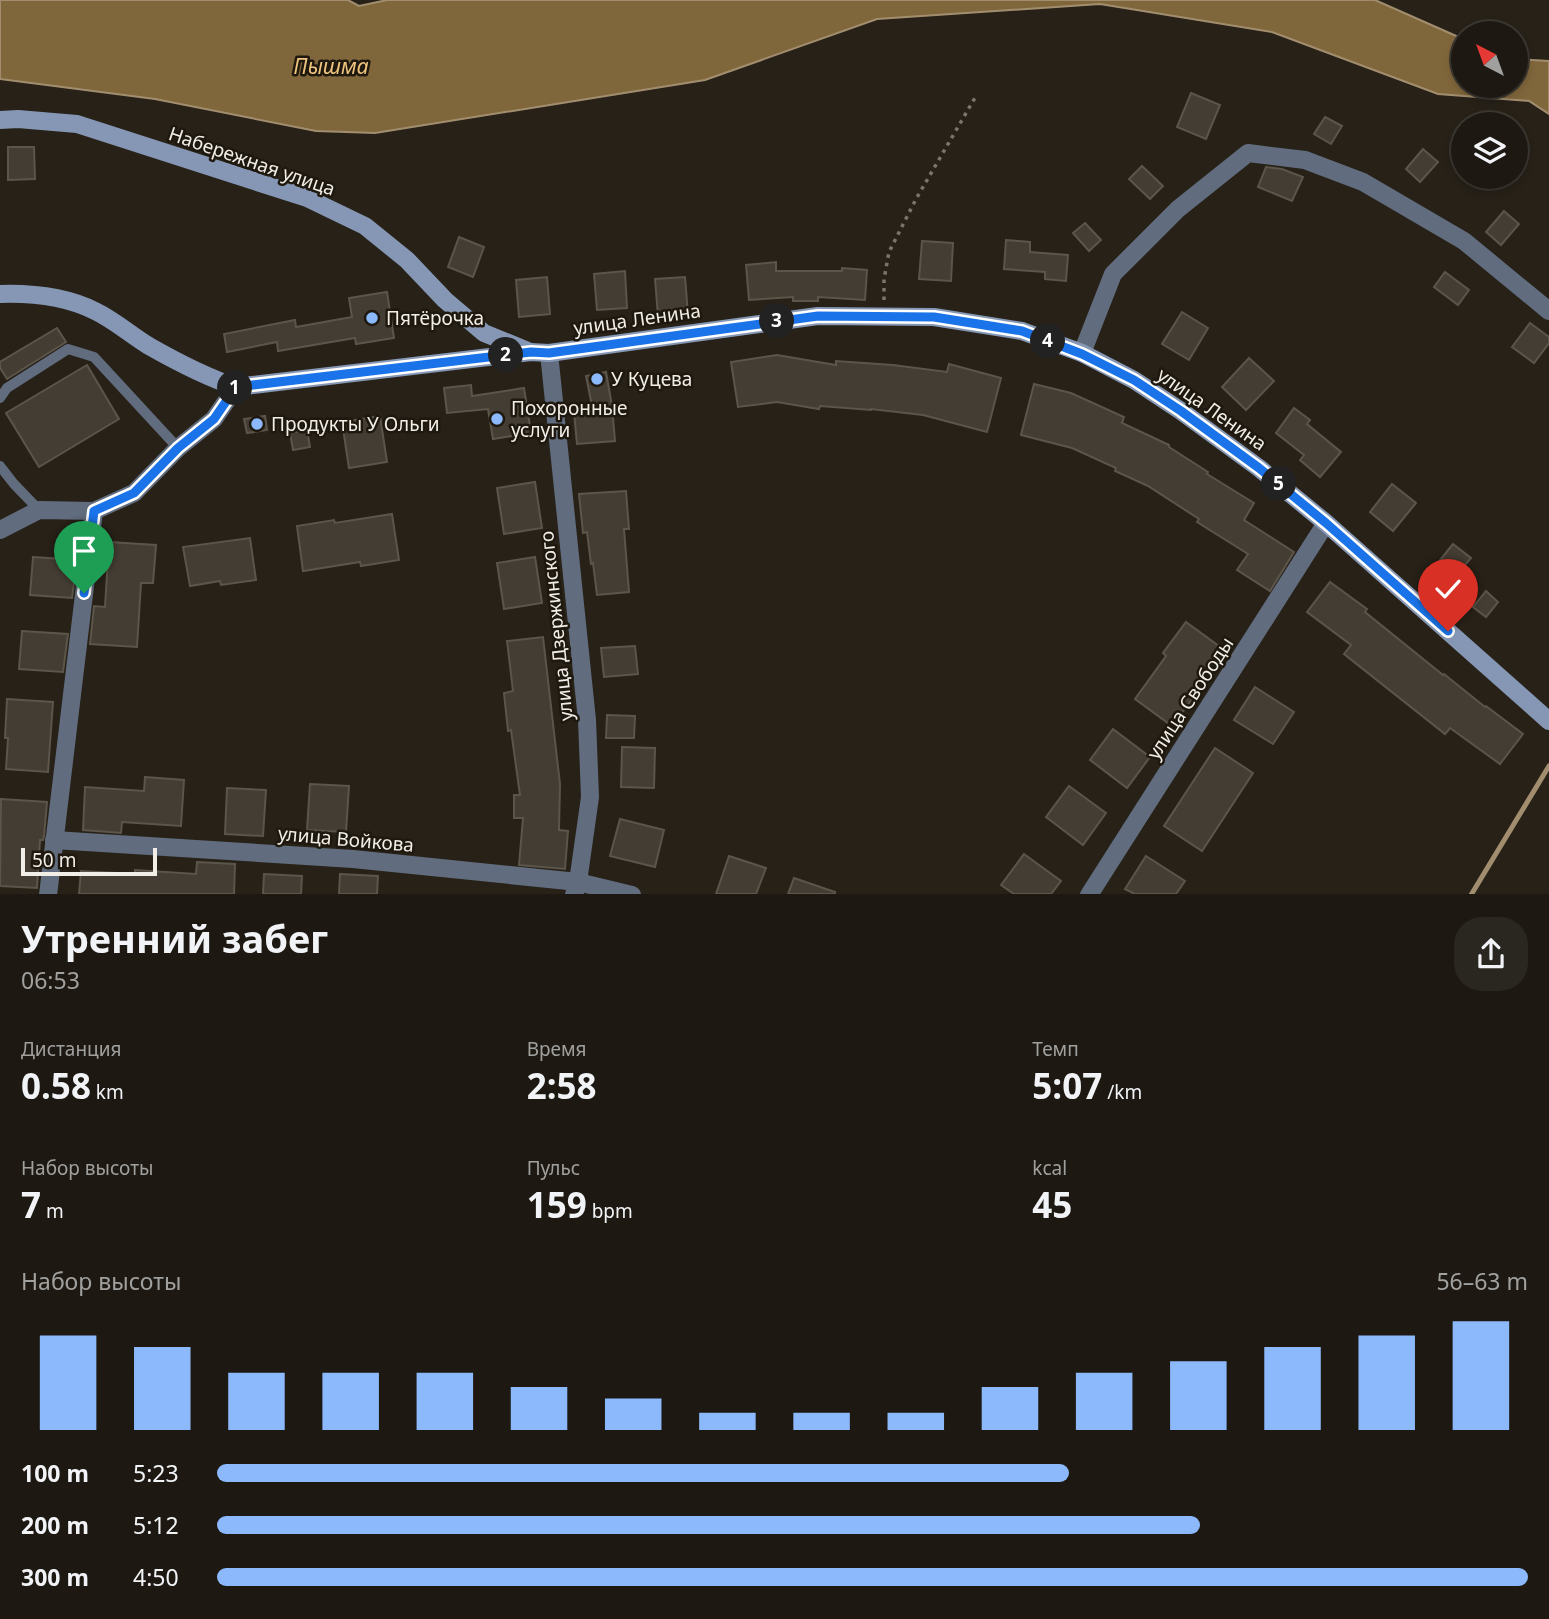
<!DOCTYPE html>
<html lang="ru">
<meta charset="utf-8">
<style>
body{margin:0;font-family:"Noto Sans",sans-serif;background:#2a2620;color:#f1f3f6;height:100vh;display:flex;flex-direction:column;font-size:26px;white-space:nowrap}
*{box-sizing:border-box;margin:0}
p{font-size:23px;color:#a0a09f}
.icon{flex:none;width:38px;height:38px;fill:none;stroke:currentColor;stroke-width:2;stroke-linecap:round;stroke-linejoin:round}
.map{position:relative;height:894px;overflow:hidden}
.panel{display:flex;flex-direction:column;background:#1d1912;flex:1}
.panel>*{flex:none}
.needle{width:46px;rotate:319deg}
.tools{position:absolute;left:1451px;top:21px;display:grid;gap:14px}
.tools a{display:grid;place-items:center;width:77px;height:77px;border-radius:50%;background:#1d1912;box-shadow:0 4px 10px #0003,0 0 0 2px #3b3832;font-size:35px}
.scale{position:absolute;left:21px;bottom:18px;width:136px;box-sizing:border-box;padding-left:7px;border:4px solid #f1ede7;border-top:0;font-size:19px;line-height:24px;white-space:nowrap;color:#f1ede7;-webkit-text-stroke:5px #1e180e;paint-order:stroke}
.pin{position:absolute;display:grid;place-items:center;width:60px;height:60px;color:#fff;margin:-72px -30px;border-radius:50% 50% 50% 0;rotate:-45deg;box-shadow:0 0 7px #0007}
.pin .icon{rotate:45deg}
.km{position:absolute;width:35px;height:35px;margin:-18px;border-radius:50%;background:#222;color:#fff;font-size:19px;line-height:35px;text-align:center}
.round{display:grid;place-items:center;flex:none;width:74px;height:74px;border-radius:28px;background:#2a2620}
.head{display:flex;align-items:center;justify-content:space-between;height:119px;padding:0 21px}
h1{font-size:38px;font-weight:700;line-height:52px}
.metrics{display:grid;grid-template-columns:repeat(3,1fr);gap:10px;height:119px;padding:7px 21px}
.metrics div{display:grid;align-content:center}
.metrics b{font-size:35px;font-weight:700}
.metrics small{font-size:19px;font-weight:400}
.metrics p{font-size:19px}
.chart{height:196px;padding:14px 21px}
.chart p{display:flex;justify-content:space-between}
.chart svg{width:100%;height:126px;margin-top:7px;stroke:#8cb9fc;stroke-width:6}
ul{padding:0 21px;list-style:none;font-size:23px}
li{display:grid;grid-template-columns:112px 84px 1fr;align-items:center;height:52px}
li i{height:18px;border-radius:9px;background:#8cb9fc}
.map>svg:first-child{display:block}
.water{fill:#80663b;stroke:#a28e6f;stroke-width:2}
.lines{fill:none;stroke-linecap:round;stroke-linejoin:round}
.stream{stroke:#a28e6f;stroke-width:5}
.building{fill:#443d33;stroke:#5c554a;stroke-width:2}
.path{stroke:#7a756d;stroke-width:3.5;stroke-dasharray:3.5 5;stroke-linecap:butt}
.service{stroke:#616d7e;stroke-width:10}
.minor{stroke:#616d7e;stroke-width:18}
.tertiary{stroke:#616d7e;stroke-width:18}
.secondary{stroke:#8597b4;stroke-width:18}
.route-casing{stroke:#fff;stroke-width:14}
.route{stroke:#1a73e8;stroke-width:9}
.poi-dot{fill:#8cb9fc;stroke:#1e180e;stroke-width:2.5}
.labels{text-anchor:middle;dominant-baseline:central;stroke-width:5;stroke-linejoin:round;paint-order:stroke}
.street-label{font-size:19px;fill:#f1ede7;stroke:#1e180e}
.poi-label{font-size:19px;fill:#f1ede7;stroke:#1e180e;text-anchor:start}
.water-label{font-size:21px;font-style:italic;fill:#eec47f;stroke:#1e180e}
</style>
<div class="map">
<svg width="1549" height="895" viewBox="0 0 1549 895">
<rect width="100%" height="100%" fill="#272118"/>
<!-- water -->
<path class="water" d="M0,0h348l11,6 28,-6h988l88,39v47h53v-27l33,2v53l-20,-13 -91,-7 -166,-62 -172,-28 -223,15 -172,61 -330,53 -59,-2 -161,-32 -155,-20z"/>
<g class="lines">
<!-- stream -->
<path class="stream" d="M1471,895l78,-129"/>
</g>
<!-- building -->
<g class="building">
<path d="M1191,93l29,12 -14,34 -29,-12z"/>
<path d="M1325,117l17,9 -11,18 -17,-10z"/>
<path d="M8,147h26l1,32 -27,1z"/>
<path d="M1423,149l15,13 -18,20 -14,-13z"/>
<path d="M1142,166l21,20 -13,13 -21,-20z"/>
<path d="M1266,167l16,2 21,8 -11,24 -34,-14z"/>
<path d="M1504,211l15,13 -18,21 -15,-13z"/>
<path d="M1085,223l16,17 -12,11 -16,-18z"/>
<path d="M459,237l25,10 -11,30 -25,-10z"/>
<path d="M1006,240l24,2v10l38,3 -2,26 -21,-2v-7l-41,-3z"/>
<path d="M922,241l31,2 -2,38 -32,-2z"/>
<path d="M776,262v9h66v-3l25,2 -2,30 -47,-3v4h-25v-4l-44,3 -3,-35z"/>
<path d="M625,271l2,37 -30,2 -3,-36z"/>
<path d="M1445,272l24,18 -11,15 -24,-18z"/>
<path d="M547,277l3,37 -31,3 -3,-37z"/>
<path d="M685,277l3,37 -30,2 -3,-37z"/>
<path d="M387,292l7,46 -38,6 -1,-6 -77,13 -1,-9 -50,10 -3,-18 71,-14 1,7 56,-10 -3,-19z"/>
<path d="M1182,312l26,16 -19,32 -27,-16z"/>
<path d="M1530,323l19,14v6l-15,20 -22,-16z"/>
<path d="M57,328l9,14 -59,37 -7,-11v-6z"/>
<path d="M777,355l59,10v-4l57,4 54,7 2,-8 52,14 -14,54 -64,-17 -52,-6v1l-51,-4 -1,3 -42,-7 -39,5 -7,-45z"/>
<path d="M1249,358l25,23 -28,29 -24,-23z"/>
<path d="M87,365l32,54 -80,48 -33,-54z"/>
<path d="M606,372l6,34 3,35 -38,3 -3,-32 19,-1 -7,-35z"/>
<path d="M1034,384l37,9 53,24 -2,6 47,22v2l39,25 -1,2 47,29 -10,17 50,32 -24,39 -33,-21 11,-16 -51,-32 2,-3 -51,-33 -33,-15 1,-3 -44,-20 -51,-13z"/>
<path d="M471,385l1,11 52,-8 7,45 -38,6 -5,-30 -41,4 -3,-25z"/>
<path d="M1294,408l16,12 -3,4 34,28 -21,25 -20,-17 4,-5 -28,-22z"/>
<path d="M265,416l2,14 -20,3 -3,-14z"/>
<path d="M380,416l7,46 -38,6 -7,-46z"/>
<path d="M307,430l3,17 -17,3 -3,-17z"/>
<path d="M535,482l7,46 -38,6 -7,-46z"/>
<path d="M1392,484l24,19 -23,28 -23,-19z"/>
<path d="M626,491l3,38h-5l5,63 -32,3 -4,-32 -2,1 -4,-32 -4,1 -4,-39z"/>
<path d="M392,514l7,46 -38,6 -1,-4 -57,9 -6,-45 37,-6 1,3z"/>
<path d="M250,538l6,42 -35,5 -1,-4 -30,5 -7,-39z"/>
<path d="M109,542l47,3 -3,38h-12l-4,64 -47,-3 4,-38 11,1z"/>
<path d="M1453,544l18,14 -18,21 -17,-14z"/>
<path d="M33,557l44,3 -5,38 -42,-3z"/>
<path d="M535,557l7,46 -38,6 -7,-46z"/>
<path d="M1330,582l37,27 -2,3 78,63 1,-1 41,33 1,-1 37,28 -23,30 -50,-36 -5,6 -101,-80 7,-9 -44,-33z"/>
<path d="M1486,591l12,11 -12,15 -13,-10z"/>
<path d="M1186,622l37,27 -32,44 4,2 -23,31 -37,-27 31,-43 -3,-3z"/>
<path d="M22,631l46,3 -5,38 -44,-3z"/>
<path d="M543,637l17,147 -1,46 9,1 -3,38 -46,-4 4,-47h-9v-23h6l-9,-65 -3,1 -4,-38 9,-2 -6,-50z"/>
<path d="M635,646l3,28 -34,3 -3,-29z"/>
<path d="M1255,687l39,25 -21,32 -39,-24z"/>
<path d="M7,699l46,3 -5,70 -42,-3 2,-31h-3z"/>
<path d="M607,715l28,1 -1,22h-28z"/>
<path d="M1113,729l37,28 -23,31 -37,-28z"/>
<path d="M622,747l33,1 -1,40 -33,-1z"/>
<path d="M1215,748l38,25 -51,78 -38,-25z"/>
<path d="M145,777l39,3 -3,46 -59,-4 -1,11 -38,-3 2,-43 59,4z"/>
<path d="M310,784l39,2 -3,46 -39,-2z"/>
<path d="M1069,786l37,27 -23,32 -37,-28z"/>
<path d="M227,788l39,2 -3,46 -38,-2z"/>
<path d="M1,799l46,3 -3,34 -1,4h-3l-3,48 -37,-2z"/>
<path d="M620,819l44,11 -9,37 -45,-11z"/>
<path d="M1024,854l37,27 -10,13h-37l-13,-9z"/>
<path d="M729,856l37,12 -10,26h-40z"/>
<path d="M1146,856l39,25 -9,13h-41l-10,-5z"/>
<path d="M197,862l38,2 -1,30h-155l2,-23 54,3v-4l61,4z"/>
<path d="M264,874l38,2 -1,18h-38z"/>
<path d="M340,874l38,2 -1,18h-38z"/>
<path d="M794,878l41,14v2h-47z"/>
</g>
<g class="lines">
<!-- path -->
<path class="path" d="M884,300v-21l5,-27 27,-53 60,-103"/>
<!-- service -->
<g class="service">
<path d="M0,398l7,-10 61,-39 26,8 84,91"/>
<path d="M0,466l14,18 25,26"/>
</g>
<!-- minor -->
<g class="minor">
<path d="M1082,353l31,-79 65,-65 70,-56 57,7 58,22 101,59 85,70"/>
<path d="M0,530l39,-20 55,1 40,-18 44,-45 36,-29 22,-32"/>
<path d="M54,840l299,19 225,23 54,13"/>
<path d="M48,895l46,-384"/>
<path d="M1089,895l237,-372"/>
</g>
<!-- tertiary -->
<path class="tertiary" d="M549,353l38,367 3,77 -12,85 -4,13"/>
<!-- secondary -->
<g class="secondary">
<path d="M0,120l18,-1 59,5 230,74 58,28 42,34 38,40 39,33 44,18"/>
<path d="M0,294c32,-1 65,2 95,17 19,9 36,24 54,35 28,16 57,31 87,41l295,-35 18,1 269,-37 116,1 88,14 60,22 52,27 47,31 78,57 67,55 223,198"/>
</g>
</g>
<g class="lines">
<!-- route casing -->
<g class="route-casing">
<path id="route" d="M84,593l10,-82 40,-18 44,-45 36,-29 22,-32 295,-35 18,1 269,-37 116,1 88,14 60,23 52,26 47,31 78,57 67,55 122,108"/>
</g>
<!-- route -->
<use href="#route" class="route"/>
</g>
<!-- markers -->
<g class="poi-dot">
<circle cx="372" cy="318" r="7"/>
<circle cx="597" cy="379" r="7"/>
<circle cx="497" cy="419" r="7"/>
<circle cx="257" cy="424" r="7"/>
</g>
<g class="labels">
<!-- street labels -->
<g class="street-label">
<text transform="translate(252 161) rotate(19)">Набережная улица</text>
<text transform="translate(637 319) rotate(-8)">улица Ленина</text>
<text transform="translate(1212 409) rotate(35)">улица Ленина</text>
<text transform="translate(556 626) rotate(-96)">улица Дзержинского</text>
<text transform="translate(1190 698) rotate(-57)">улица Свободы</text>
<text transform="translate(346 839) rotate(5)">улица Войкова</text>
</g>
<!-- poi labels -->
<g class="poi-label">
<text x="386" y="318">Пятёрочка</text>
<text x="611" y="379">У Куцева</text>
<text x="511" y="408">Похоронные<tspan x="511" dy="22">услуги</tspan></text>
<text x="271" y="424">Продукты У Ольги</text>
</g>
<!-- water labels -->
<g class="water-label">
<text x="331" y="66">Пышма</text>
</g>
</g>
</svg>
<div class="tools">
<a><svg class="needle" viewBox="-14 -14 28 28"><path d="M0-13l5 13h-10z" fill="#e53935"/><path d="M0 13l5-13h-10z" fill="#a0a09f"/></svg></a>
<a><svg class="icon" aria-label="layers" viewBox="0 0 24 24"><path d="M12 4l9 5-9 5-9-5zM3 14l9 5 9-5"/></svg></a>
</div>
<div class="scale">50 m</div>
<div class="pin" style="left:84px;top:593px;background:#1e9e55"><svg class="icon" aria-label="arrive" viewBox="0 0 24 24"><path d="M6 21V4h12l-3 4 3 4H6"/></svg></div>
<div class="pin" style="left:1448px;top:631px;background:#d93025"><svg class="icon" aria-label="check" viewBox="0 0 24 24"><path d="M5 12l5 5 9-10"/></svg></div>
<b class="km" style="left:235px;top:388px">1</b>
<b class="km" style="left:506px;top:355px">2</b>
<b class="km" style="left:777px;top:321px">3</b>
<b class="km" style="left:1048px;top:341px">4</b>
<b class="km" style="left:1279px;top:484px">5</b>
</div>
<section class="panel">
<div class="head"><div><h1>Утренний забег</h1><p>06:53</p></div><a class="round"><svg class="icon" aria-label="share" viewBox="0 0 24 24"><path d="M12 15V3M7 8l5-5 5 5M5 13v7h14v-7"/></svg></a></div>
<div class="metrics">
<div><p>Дистанция</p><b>0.58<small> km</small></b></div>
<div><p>Время</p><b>2:58</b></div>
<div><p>Темп</p><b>5:07<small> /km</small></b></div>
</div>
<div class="metrics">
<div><p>Набор высоты</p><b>7<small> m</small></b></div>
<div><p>Пульс</p><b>159<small> bpm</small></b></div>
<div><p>kcal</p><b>45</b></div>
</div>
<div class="chart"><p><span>Набор высоты</span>56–63 m</p>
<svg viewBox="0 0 160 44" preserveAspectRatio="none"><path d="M5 44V11M15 44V15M25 44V24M35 44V24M45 44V24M55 44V29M65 44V33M75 44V38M85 44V38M95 44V38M105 44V29M115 44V24M125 44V20M135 44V15M145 44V11M155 44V6"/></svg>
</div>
<ul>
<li><b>100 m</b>5:23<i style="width:65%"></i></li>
<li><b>200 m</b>5:12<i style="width:75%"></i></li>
<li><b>300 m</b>4:50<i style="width:100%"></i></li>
</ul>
</section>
